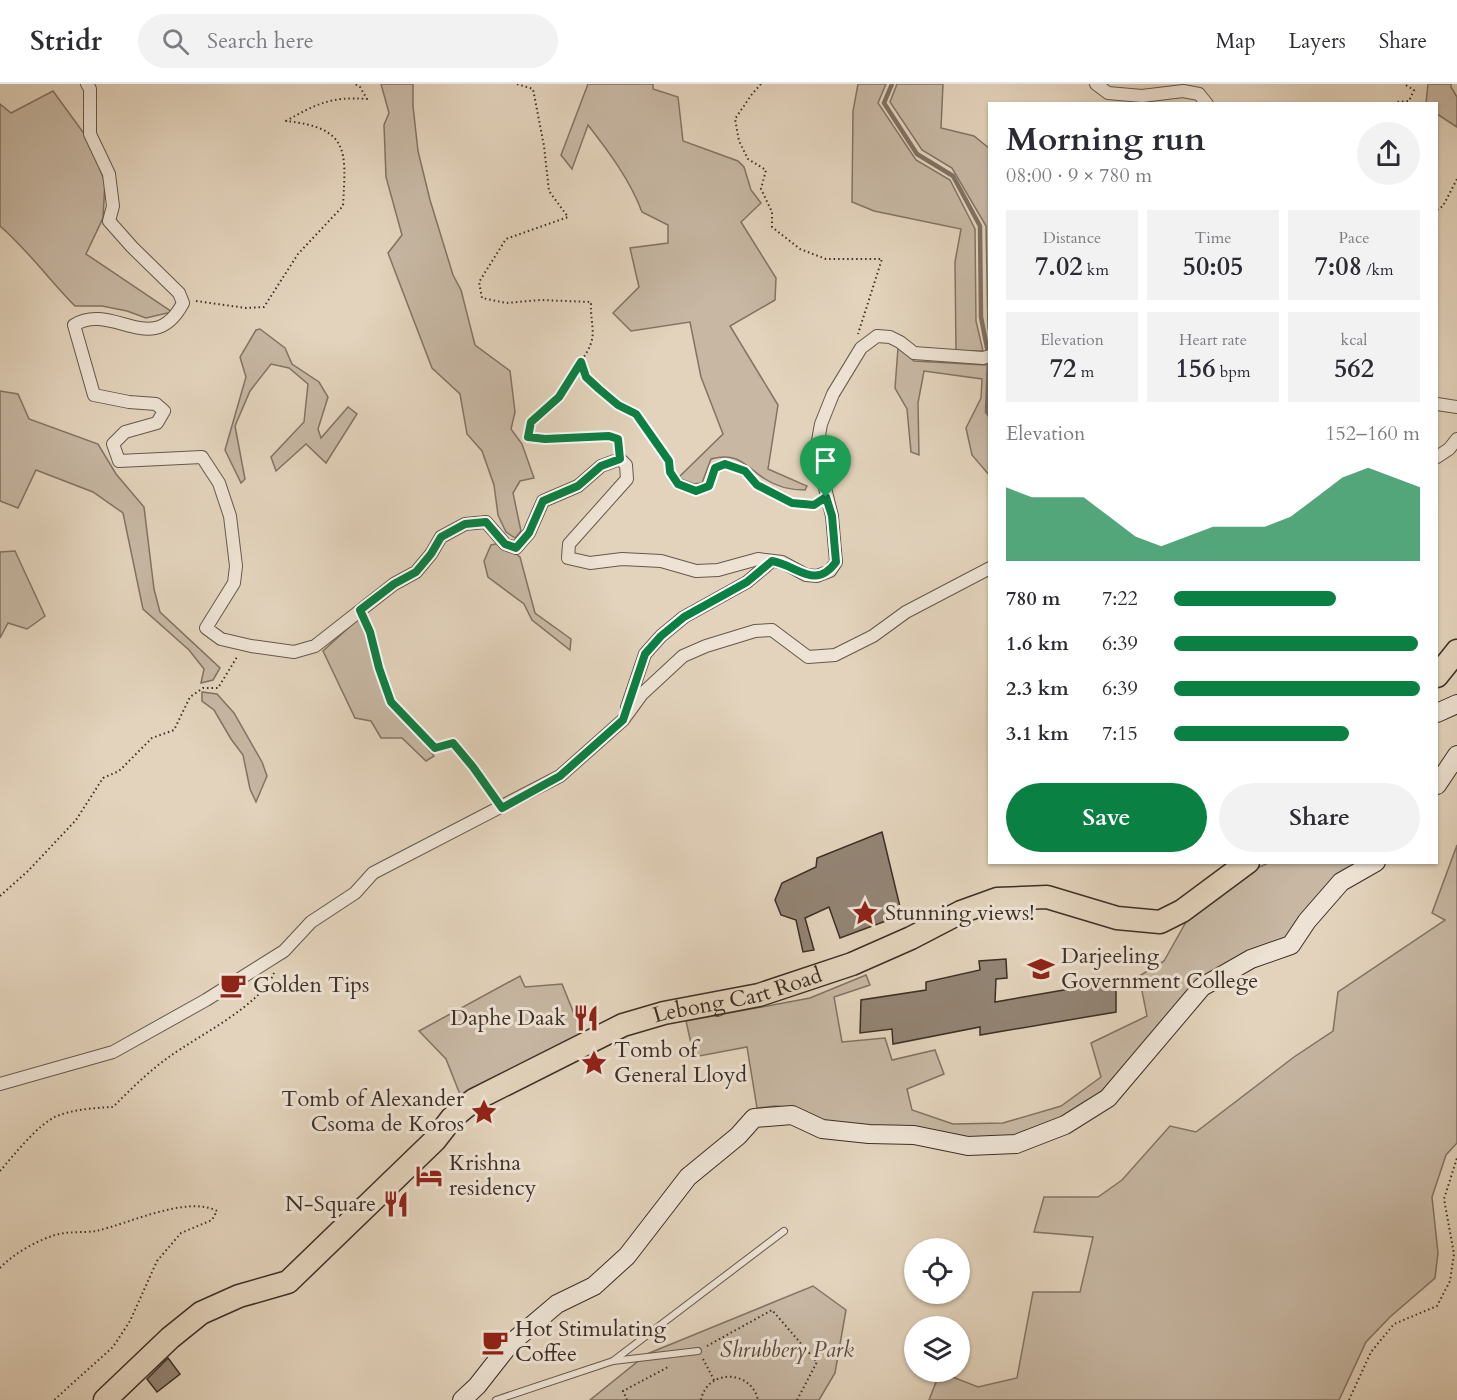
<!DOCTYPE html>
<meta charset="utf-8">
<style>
body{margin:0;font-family:Cardo,serif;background:#f2f2f3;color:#2b2b33;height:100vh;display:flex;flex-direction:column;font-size:22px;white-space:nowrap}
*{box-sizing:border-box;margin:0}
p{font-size:20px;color:#7c7c81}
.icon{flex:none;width:33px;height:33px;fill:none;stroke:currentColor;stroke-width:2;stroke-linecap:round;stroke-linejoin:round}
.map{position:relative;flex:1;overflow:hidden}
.side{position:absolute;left:988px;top:18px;width:450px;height:762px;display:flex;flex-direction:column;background:#fff;border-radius:0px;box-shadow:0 2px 4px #0004}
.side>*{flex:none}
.controls{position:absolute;left:904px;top:1154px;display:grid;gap:12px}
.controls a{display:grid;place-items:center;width:66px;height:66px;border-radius:50%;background:#fff;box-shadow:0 2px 4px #0004;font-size:30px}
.pin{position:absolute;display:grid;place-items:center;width:51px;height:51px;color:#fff;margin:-62px -26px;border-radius:50% 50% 50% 0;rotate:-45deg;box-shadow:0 0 6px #0007}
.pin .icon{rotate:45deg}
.round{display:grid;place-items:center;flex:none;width:63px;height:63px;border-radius:32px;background:#f2f2f3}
.head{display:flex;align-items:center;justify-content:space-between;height:102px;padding:0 18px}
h1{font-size:33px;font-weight:700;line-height:45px}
.stats{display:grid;grid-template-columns:repeat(3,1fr);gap:9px;height:102px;padding:6px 18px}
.stats div{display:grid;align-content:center;border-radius:0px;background:#f2f2f3;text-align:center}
.stats b{font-size:26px;font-weight:700}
.stats small{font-size:16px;font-weight:400}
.stats p{font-size:16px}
.chart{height:168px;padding:12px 18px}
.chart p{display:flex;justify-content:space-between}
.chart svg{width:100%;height:108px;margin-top:6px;fill:#0b8043;opacity:.7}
.button{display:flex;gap:12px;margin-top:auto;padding:12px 18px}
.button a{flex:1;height:69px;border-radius:36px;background:#0b8043;color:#fff;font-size:24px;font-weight:700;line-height:69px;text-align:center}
.button a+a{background:#f2f2f3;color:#2b2b33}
ul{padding:0 18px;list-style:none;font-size:20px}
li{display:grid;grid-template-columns:96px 72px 1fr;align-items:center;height:45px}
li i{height:15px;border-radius:8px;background:#0b8043}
header{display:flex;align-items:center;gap:36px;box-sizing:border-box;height:84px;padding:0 30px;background:#fff;border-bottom:2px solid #e1e1e2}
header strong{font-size:28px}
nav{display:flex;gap:33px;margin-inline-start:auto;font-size:21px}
.search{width:420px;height:54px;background:#f2f2f3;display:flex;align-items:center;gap:15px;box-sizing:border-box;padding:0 21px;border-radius:33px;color:#7c7c81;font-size:22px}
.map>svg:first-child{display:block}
.green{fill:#c7b7a3;stroke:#827365;stroke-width:1.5}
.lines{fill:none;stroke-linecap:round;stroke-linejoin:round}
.stream{stroke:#7f7062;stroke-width:4.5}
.building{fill:#938474;stroke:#3d2f27;stroke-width:1.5}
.lane-casing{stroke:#66584c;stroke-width:8}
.street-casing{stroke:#66584c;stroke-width:14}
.secondary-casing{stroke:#3d2f27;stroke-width:20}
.highway-casing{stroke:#3d2f27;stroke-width:25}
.path{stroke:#3d2f27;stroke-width:2;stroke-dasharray:1.5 3;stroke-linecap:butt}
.lane{stroke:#ede2d3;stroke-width:6}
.street{stroke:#ede2d3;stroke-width:12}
.secondary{stroke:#ede2d3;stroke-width:18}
.highway{stroke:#e3d3bc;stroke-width:22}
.route-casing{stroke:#fff;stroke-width:12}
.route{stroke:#0b8043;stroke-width:8}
.labels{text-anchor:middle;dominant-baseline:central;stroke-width:6;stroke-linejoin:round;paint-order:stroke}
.poi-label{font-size:22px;fill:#3d2f27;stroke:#ede2d3;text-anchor:start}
.street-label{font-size:22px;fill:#3d2f27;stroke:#ede2d3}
.park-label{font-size:22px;font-style:italic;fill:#594a40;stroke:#ede2d3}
</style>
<header>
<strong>Stridr</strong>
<div class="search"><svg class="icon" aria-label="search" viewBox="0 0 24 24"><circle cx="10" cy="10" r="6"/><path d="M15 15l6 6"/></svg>Search here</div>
<nav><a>Map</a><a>Layers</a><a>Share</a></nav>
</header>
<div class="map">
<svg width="1457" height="1316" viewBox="0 0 1457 1316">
<rect width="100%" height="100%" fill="#e3d3bc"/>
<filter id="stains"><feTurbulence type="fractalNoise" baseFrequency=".00333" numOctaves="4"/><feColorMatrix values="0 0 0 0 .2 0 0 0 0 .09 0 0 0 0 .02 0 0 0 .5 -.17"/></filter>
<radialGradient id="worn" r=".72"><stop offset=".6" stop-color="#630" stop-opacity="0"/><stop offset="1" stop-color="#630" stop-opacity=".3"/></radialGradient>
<!-- green -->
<g class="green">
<path d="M381,0h32v22l5,45 12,49 23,75 8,15 14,55 35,26 5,41 -4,17 11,15 12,34 -14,3 -7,12 8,38 -6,7 -9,-6 -8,-17 -4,-30 -12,-34 -15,-17 -7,-40 -28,-26 -44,-115 14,-18 -16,-58 -2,-52 5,-12z"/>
<path d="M588,0h65v5l25,8 5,44 55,20 6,6 7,23 10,13 -20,19 35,56 -1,22 -45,26 48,79 -10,64 39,17 -2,4c-15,0 -28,-3 -40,-11 -21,-14 -26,-27 -54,-20l-9,24 -8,1 -16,-6 45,-44 -22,-57 -11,-55 -59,9 -18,-18 26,-26 -9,-39 38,-5v-18l-26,-13c-12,-32 -33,-60 -54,-87l-16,44 -11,-14z"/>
<path d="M858,0h28l-8,19 38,57 34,20 25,49 1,92 7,30h-27l-1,-89 6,-33 -87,-18 -22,-9 1,-91z"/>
<path d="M897,0h46l-2,44 33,8 16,13v188l-2,-9 -2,-102 -34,-58 -30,-18 -32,-48z"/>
<path d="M1428,0h23v3l6,10v30l-20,-13v-10l-11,-1z"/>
<path d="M53,7l35,48 17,43 -2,36 -17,36 86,58 -26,6 -19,-7 -25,-5h-27c-26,-26 -47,-56 -75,-80v-122l11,9z"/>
<path d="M260,245l25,19 7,16 27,18 9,15 -10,32 3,9 27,-31 9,7 -31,49 -20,-19 -30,27 -5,-14 33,-35 4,-38 -19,-16 -18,-4 -21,27 -15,35 10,53 -4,4 -16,-33 21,-73 -6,-20 16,-27z"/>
<path d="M898,264l16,13 71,4 5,-2v113l-18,-21 -6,-27 15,-30 1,-19 -58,-8 -6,32 1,52 -8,-3 -4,-43 -12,-21z"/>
<path d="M0,307l18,3 11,25 69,25 18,30 28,33 10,82 6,23 60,56 -7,12 -12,3 3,-14 -15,-19 -46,-41 -20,-96 -30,-21 -57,-22 -18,38 -18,-7z"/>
<path d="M501,459l19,14 15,56 36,26 -1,11 -38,-30 -8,-16 -36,-27 -4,-16 7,-16z"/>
<path d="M15,467l30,65 -18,13 -19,-6 -8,15v-86z"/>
<path d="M359,534l7,13 9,36 12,32 47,57 -8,5 -24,-23h-21l-10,-17 -16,-3 -32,-67z"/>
<path d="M202,608l15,2 17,19 28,49 5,14 -11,26 -6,-13 -7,-34 -12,-16 -17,-29 -12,-9z"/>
<path d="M1457,761v298l-11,12 -14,42 6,56 -3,25 -45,39 -24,25 -27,58h-410l11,-28 38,15 39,-9 16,-86h47l13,-55 -59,-5 10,-35h54l24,-17 48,-54 26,6 98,-75 39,-26 5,-39 107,-72 -13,-7z"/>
<path d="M1268,779h100l-81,77 -44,18 -136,136 -49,28 -45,16 -46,3 -145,-18 -24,-15 -23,-2 -18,2 -10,-61 -53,10 -8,-36 124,-23 56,-23 4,10 -36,12 8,45 43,-4 7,22 43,-10 9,24 -37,15 5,21 41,14 50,-1 58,-17 40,-29 -10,-34 56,-27 -8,-40 25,-15 22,-39 65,-51z"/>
<path d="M520,892l5,11 37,-3 21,52 -122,61 -15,-38 -27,-28z"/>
<path d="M813,1202l33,24 -11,63 -16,27h-229l57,-46z"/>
</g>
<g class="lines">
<!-- stream -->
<path class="stream" d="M892,0l-8,19 33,51 36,22 27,50 1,91 8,41 -2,54 3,4"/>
</g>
<!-- building -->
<g class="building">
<path d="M882,748l20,83 -62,23 -11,-31 -24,11 9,32 -11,2 -7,-32 -15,-5 -6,-15 7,-17 34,-16 1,-9z"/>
<path d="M1006,875l1,19 -11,1 -1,23 121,-21v31l-136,23v-8l-87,17 -1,-15 -32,4 1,-33 65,-10v-8l54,-12 -1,-9z"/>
<path d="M168,1274l12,16 -23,18 -10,-13z"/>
</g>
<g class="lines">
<!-- lane casing -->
<g class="lane-casing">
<g id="lane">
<path d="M613,1277l171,-130"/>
<path d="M496,1316l117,-39 85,-10"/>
</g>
</g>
<!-- street casing -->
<g class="street-casing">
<g id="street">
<path d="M87,0l3,5v45l19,40 4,32 -4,15 23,26 47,46 4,10c-30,57 -70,-2 -109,22l20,70 35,7 27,2 8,7 -7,12 -32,9 -12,12 6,17 83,-4 17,26 11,33 6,50 -2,17 -28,45 15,11 30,7 43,6 21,-6 79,-62 22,-12 15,-18 10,-17 24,-13 21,-2 19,22 11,4 13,-15 14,-32 35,-15 23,-20 19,-7 6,6 1,14 -58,65 -1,14 22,5 32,-4 39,2 35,10 22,-1 40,-11 24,3 24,13 11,1 13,-5 6,-9 -4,-46 -16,-64 5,-28 12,-30 28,-46 16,-12 13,1 10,5 14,11 69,5 7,-2"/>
<path d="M1096,0l12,9 34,3 41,-5 16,3 8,10"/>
<path d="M1437,320l20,3"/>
<path d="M1437,373l12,-8 8,-10"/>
<path d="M627,623l18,-53 16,-18 23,-19 63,-35 25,-21"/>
<path d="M0,1000l113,-32 93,-52 78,-49 27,-29 44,-29 18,-20 187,-97 63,-56 19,-26 41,-38 23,-10 49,-15 17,-1 36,27 27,-2 38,-19 33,-24 84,-44"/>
</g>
</g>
<!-- secondary casing -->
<g class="secondary-casing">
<g id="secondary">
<path d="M1437,629l20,-9"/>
<path d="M1437,701l20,-30"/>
<path d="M462,1316l15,-14 33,-42 47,-40 37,-18 33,-30 61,-79 50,-41 16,-18 38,-3 30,14 47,5 45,1 54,11 48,-2 49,-19 43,-27 94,-111 49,-28 40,-14 16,-24 34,-39 35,-20"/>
</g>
</g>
<!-- highway casing -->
<g class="highway-casing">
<g id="highway">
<path d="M1437,592l20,-25"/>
<path id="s1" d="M105,1316l65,-62 31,-25 38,-17 49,-14 147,-142 17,-22 22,-18 149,-75 41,-12 95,-18 93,-31 59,-26 50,-26 36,-13 50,-2 70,21 43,4 22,-11 66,-49"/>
</g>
</g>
<!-- path -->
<g class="path">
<path d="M517,0l16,5 11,57 5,45 19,26 -62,22 -27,43 3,16 24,5 34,-3 51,2c-1,28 9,33 -10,59l5,16 31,28 19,9 33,47 1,11 8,12 18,7 13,-5 6,-18 10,-4 20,7 12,14 35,18 24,1"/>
<path d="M761,0l-9,10 -17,25 4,22 9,18 18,11 -5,19 11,23v15l28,22 26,10h56l-24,75"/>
<path d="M1395,20v-2l14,-1 5,-11 -10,-6"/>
<path d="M1437,126l6,-4 14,-27"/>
<path d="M196,217l50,7 18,-1 34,-53 45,-48c3,-55 7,-78 -57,-85 30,-17 46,-25 81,-22l-7,-12 -5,-3"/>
<path d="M581,277l-22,36 -28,25 -3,15 17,2 64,-3 10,3v6"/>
<path d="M365,539l26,78 44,47 18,-5 40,52"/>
<path d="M0,812l28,-25 48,-51 27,-42 16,-7 33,-33 22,-8 16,-33 13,-9h15l19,-31"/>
<path d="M0,1087c14,-16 38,-47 57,-55 18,-7 38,-8 56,-9 18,-18 36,-36 56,-50 30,-22 91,-51 105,-84"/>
<path d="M0,1184c13,-14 36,-27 55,-33 13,-4 28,-2 41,-4 32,-7 91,-36 121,-20l-5,9 -31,13 -24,28 -27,60 -17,26 -59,53"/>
<path d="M707,1262l65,-36 45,52 -20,38"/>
<path d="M703,1275l11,21"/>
<path d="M627,1316l-4,-9 47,-25"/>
<path d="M701,1316c6,-31 50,-31 57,0"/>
<path d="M1349,1316l22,-48 23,-28 43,-18 13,-25 4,-27 -10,-55 13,-41"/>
</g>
<!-- lane -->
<use href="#lane" class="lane"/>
<!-- street -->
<use href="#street" class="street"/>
<!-- secondary -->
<use href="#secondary" class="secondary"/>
<!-- highway -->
<use href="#highway" class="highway"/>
</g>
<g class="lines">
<!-- route casing -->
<g class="route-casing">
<path id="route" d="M581,278l5,15 13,12 19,16 18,9 33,47 1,11 8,12 18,7 13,-5 6,-18 10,-4 20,7 12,14 35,18 22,2 12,-8 6,19 4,46c-21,29 -39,3 -64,-1l-25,21 -63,35 -23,19 -16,18 -22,66 -63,56 -58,32 -29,-41 -20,-24 -18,5 -44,-46 -12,-34 -9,-36 -10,-22 34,-26 22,-12 15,-18 10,-17 24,-13 21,-2 19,22 11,4 13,-15 14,-32 35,-15 23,-20 19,-7 -2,-20 -9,-3 -64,3 -17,-2 3,-15 28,-25z"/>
</g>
<!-- route -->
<use href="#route" class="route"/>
</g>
<!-- icons -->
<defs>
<g id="sight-bare" transform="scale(2.07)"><path d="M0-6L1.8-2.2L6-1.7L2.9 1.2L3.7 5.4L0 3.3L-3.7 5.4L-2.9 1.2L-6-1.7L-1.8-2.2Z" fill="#8f2418" stroke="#ede2d3" stroke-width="2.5" paint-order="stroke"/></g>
<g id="university-bare" transform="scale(2.07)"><path d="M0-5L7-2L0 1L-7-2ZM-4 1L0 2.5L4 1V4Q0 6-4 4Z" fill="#8f2418" stroke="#ede2d3" stroke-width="2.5" paint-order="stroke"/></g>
<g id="cafe-bare" transform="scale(2.07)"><path d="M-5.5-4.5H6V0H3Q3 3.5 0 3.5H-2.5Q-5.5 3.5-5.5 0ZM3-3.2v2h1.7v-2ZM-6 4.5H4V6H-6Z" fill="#8f2418" stroke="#ede2d3" stroke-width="2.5" paint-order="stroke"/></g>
<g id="restaurant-bare" transform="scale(2.07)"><path d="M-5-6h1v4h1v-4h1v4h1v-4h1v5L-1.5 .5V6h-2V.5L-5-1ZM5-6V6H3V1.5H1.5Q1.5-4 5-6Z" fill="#8f2418" stroke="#ede2d3" stroke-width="2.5" paint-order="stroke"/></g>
<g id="hotel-bare" transform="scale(2.07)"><path d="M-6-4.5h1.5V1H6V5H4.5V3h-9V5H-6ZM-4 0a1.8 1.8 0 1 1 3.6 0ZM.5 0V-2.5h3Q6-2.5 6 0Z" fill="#8f2418" stroke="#ede2d3" stroke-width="2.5" paint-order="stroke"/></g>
</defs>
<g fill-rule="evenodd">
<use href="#sight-bare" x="865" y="829"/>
<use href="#university-bare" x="1041" y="885"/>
<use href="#cafe-bare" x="233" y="901"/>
<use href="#restaurant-bare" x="586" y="934"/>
<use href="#sight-bare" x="594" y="979"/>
<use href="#sight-bare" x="484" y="1028"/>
<use href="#hotel-bare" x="429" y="1092"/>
<use href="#restaurant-bare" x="396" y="1120"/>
<use href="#cafe-bare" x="495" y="1258"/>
</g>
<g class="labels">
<!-- poi labels -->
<g class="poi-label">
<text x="885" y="829">Stunning views!</text>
<text x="1061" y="872">Darjeeling<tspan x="1061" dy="25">Government College</tspan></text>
<text x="253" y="901">Golden Tips</text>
<text x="566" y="934" text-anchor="end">Daphe Daak</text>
<text x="614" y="966">Tomb of<tspan x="614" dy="25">General Lloyd</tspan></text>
<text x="464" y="1015" text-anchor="end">Tomb of Alexander<tspan x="464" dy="25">Csoma de Koros</tspan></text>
<text x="449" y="1079">Krishna<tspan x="449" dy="25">residency</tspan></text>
<text x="376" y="1120" text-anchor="end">N-Square</text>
<text x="515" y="1245">Hot Stimulating<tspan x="515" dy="25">Coffee</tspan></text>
</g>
<!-- street labels -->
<g class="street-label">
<text stroke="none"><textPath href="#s1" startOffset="768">Lebong Cart Road</textPath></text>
</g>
<!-- park labels -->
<g class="park-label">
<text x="787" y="1266">Shrubbery Park</text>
</g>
</g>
<rect width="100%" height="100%" filter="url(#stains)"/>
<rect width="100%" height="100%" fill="url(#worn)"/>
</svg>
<div class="controls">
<a><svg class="icon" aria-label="locate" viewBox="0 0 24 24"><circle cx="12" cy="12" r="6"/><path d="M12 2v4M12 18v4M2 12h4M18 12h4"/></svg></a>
<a><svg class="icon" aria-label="layers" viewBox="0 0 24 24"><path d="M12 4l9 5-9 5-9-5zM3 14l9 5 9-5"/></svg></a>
</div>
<div class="pin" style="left:826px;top:413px;background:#1e9e55"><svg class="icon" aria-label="arrive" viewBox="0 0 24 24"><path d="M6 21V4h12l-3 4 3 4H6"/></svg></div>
<section class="side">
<div class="head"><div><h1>Morning run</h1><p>08:00 · 9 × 780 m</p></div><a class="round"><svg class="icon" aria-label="share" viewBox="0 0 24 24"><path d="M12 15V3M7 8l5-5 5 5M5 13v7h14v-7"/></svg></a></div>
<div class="stats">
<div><p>Distance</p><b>7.02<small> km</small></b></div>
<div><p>Time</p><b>50:05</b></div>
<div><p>Pace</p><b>7:08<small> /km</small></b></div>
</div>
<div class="stats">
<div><p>Elevation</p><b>72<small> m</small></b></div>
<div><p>Heart rate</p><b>156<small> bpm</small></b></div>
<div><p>kcal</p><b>562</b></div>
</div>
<div class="chart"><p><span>Elevation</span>152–160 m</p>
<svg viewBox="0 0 160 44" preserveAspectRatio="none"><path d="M0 44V14L10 18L20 18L30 18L40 26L50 34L60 38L70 34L80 30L90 30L100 30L110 26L120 18L130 10L140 6L150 10L160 14V44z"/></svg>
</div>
<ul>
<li><b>780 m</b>7:22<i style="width:66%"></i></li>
<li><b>1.6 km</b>6:39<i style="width:99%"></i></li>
<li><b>2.3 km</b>6:39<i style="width:100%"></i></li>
<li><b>3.1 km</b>7:15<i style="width:71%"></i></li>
</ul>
<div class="button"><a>Save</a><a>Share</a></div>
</section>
</div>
